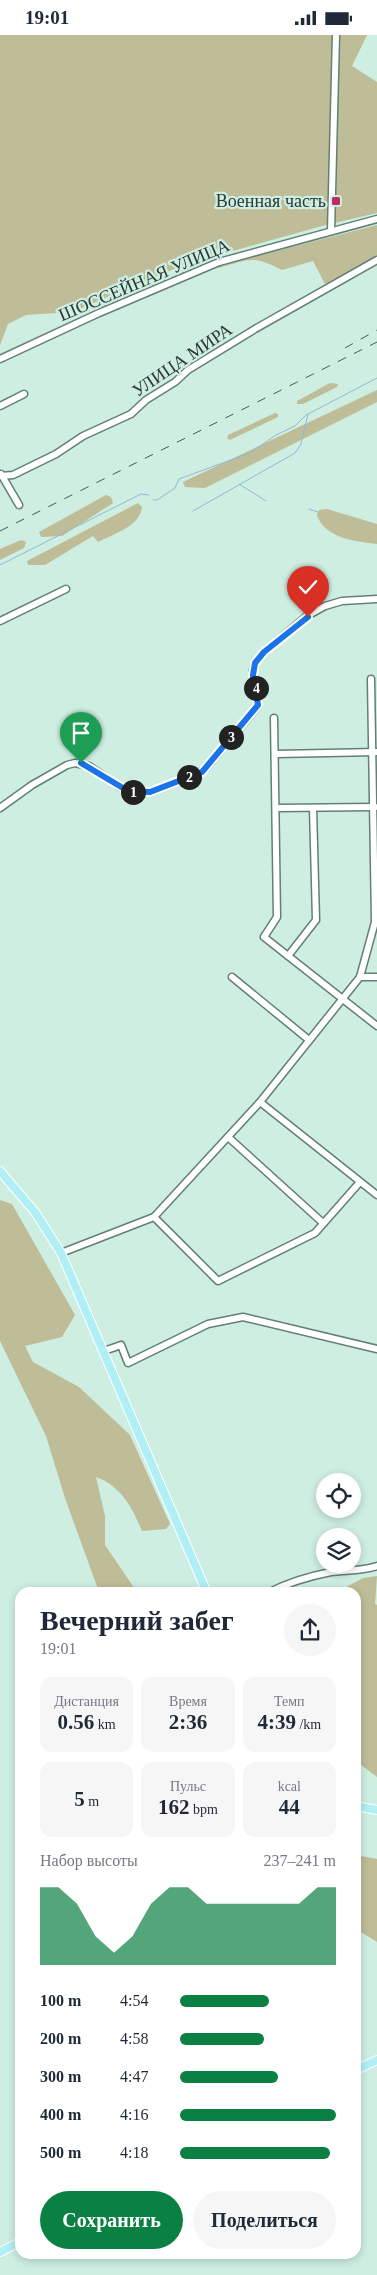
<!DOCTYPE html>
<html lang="ru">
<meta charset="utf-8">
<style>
body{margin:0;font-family:"Times New Roman",serif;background:#f6f6f7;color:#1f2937;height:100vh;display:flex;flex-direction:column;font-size:19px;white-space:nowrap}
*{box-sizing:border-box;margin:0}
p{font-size:16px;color:#747a83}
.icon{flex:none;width:28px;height:28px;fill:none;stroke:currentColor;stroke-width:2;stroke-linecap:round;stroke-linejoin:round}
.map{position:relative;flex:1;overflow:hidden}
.panel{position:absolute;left:15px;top:1552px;width:346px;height:672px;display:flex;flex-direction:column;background:#fff;border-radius:15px;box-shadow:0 2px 8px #0003}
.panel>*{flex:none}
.buttons{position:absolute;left:316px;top:1438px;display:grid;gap:10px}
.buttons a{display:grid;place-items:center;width:45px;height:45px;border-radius:50%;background:#fff;box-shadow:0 2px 8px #0003;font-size:25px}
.pin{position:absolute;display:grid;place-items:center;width:42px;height:42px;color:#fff;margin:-51px -21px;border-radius:50% 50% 50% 0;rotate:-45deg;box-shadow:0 0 5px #0007}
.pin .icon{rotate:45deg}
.km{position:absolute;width:25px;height:25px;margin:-12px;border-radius:50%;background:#222;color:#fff;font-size:14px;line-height:25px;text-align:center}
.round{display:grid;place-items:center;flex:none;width:52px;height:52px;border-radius:26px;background:#f6f6f7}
.headline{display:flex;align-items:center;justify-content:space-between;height:85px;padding:0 25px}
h1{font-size:28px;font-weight:700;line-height:38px}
.stats{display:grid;grid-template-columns:repeat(3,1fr);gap:8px;height:85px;padding:5px 25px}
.stats div{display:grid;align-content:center;border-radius:12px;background:#f6f6f7;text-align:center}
.stats b{font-size:21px;font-weight:700}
.stats small{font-size:14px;font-weight:400}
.stats p{font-size:14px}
.chart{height:140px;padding:10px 25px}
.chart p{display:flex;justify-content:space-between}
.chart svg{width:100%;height:90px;margin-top:5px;fill:#0b8043;opacity:.7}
.action{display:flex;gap:10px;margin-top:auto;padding:10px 25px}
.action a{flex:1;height:58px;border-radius:30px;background:#0b8043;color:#fff;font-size:20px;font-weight:700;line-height:58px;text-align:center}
.action a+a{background:#f6f6f7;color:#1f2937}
ul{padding:0 25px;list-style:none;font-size:16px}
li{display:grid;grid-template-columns:80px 60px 1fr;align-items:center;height:38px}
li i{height:12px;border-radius:6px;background:#0b8043}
.status{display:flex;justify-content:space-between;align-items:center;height:35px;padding:0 25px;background:#fff;direction:ltr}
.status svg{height:14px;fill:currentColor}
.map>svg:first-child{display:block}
.green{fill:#bfbc98}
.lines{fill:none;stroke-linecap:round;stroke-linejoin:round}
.stream{stroke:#8fb9d5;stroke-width:1}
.minor-casing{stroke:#628074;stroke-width:9}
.major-casing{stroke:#fff;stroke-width:10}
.minor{stroke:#fff;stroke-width:6}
.major{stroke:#b0eff5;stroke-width:8}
.rail{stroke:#485952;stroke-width:1;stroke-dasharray:9 9;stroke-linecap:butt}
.route-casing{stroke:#fff;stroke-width:10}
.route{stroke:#1a73e8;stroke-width:6}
.poi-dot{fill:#ba2d63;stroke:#ceeee2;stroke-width:2}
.labels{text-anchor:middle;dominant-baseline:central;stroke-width:4.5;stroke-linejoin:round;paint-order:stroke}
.poi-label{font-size:18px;fill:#2b3833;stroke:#ceeee2;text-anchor:end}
.street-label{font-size:18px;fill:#2b3833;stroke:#ceeee2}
</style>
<div class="status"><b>19:01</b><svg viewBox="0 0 49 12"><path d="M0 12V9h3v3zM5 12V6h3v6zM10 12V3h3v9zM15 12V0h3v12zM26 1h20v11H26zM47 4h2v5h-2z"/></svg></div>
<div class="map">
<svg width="377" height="2240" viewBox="0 0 377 2240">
<rect width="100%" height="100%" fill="#ceeee2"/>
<!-- green -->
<g class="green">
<path d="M0,0h367l-15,31 25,16v131l-55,13 -136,38 -114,48 -46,3 -18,9 -8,21z"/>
<path d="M377,190v36l-52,23 -12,-23 -31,9c-29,-15 -33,-11 -63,-2l-1,-2z"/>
<path d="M330,348l8,1 -1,3 -34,17h-6v-3z"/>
<path d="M377,355v12l-172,86 -20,-1 -2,-5z"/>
<path d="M275,378l3,1v3l-48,23 -3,-2 1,-3z"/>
<path d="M106,460l5,2 2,6 -51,33 -21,1 -2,-5z"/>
<path d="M138,468l4,4c-2,19 -28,27 -44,35l-5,-6 -48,29h-17l-1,-4z"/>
<path d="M327,474l50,15v20c-20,-2 -53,-6 -60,-29l2,-5z"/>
<path d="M21,505l5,2 -2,6 -24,12v-11z"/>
<path d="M0,1165l12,4 63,111 -13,22 -37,9 8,16 46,25 51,48 40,89 -4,5 -24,2c-10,-24 -21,-45 -46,-54l9,39v29l32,47h-38l-34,-94 -19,-62 -46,-95z"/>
<path d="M377,1541l-2,28 2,1v172l-21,-16v-168l-19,-1 26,-14z"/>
<path d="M356,1820l21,4v83l-21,-13z"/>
</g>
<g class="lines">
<!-- stream -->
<g class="stream">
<path d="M239,449l27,17"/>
<path d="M153,465h4l18,-12 4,-9 71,-26 26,-18 19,-9 12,-12"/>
<path d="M309,474l9,3"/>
<path d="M193,476l102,-58 6,-9 7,-30 69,-36"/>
<path d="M0,530l141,-71 8,1"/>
</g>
<!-- minor casing -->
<g class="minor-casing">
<g id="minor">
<path d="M331,196l5,-196"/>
<path d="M0,324l99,-46 120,-51 158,-43"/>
<path d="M0,371l24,-12"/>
<path d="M1,439l18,31"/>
<path d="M0,441l13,-1 43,-21 27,-18 48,-22 15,-14 29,-18 13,-12 67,-41 122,-69"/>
<path d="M0,586l66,-32"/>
<path d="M274,683l3,199 -13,20 113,89"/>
<path d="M276,719l101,-2"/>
<path d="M0,773l32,-23 35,-20 8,-2 14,3 31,21 16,5h15l45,-17 10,-7 52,-62 -5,-36 2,-7 9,-11 43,-36 18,-10 17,-5 35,-2"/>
<path d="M276,773l99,-1"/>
<path d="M288,921l28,-36 -3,-112"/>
<path d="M232,942l77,63"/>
<path d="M360,942h17"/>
<path d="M260,1067l117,93"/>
<path d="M228,1102l95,86"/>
<path d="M154,1182l64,64 97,-48 45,-51"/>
<path d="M61,1218l93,-36 106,-115 100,-125 15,-55 -4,-243"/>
<path d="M104,1316l17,-6 7,18 80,-39 35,-7 134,32"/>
<path d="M268,1558c19,-10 42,-17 63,-21 16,-2 31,-1 46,-6"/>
</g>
</g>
<!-- major casing -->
<g class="major-casing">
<g id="major">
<path d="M0,1136l35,41 26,41 146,340"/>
<path d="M356,1771l21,4"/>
<path d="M356,2035l21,-10"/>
<path d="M0,2217l20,-10"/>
</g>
</g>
<!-- minor -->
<use href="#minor" class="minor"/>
<!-- major -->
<use href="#major" class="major"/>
<!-- rail -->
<g class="rail">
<path d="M345,313l32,-18"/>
<path d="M0,496l377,-189"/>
</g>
</g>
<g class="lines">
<!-- route casing -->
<g class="route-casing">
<path id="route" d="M81,728l47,28 22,1 52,-20 56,-67 -5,-30 2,-12 9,-11 44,-35"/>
</g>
<!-- route -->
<use href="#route" class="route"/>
</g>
<!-- markers -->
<rect class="poi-dot" x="331" y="161" width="10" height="10" rx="2.5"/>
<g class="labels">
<!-- poi labels -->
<g class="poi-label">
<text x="326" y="166">Военная часть</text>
</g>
<!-- street labels -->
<g class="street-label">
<text transform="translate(144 245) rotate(-23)">ШОССЕЙНАЯ УЛИЦА</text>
<text transform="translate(182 325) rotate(-34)">УЛИЦА МИРА</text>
</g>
</g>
</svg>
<div class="buttons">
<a><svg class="icon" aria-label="locate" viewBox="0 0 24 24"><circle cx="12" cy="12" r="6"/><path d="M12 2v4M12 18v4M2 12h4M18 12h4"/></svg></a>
<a><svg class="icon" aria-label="layers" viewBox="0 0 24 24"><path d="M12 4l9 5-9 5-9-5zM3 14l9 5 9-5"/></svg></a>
</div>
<div class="pin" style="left:81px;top:728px;background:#1e9e55"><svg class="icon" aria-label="arrive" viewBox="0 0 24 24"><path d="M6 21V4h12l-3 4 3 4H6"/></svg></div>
<div class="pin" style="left:308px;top:582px;background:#d93025"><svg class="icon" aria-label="check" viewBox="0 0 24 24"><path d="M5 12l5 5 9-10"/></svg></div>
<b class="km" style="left:133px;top:757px">1</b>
<b class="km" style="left:189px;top:742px">2</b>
<b class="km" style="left:231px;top:702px">3</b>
<b class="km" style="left:256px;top:653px">4</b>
<section class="panel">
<div class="headline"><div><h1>Вечерний забег</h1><p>19:01</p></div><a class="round"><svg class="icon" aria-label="share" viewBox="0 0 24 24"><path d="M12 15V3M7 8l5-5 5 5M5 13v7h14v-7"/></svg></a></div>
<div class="stats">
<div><p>Дистанция</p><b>0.56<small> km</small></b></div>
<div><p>Время</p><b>2:36</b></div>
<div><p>Темп</p><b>4:39<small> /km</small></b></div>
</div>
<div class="stats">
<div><b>5<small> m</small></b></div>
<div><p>Пульс</p><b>162<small> bpm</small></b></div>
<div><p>kcal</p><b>44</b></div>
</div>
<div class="chart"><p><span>Набор высоты</span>237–241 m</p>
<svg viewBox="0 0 160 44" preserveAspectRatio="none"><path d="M0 44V6L10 6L20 14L30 30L40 38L50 30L60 14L70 6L80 6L90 14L100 14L110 14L120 14L130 14L140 14L150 6L160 6V44z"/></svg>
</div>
<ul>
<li><b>100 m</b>4:54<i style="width:57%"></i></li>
<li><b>200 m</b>4:58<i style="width:54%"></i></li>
<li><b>300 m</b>4:47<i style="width:63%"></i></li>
<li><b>400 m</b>4:16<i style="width:100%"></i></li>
<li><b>500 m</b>4:18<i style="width:96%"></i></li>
</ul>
<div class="action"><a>Сохранить</a><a>Поделиться</a></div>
</section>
</div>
